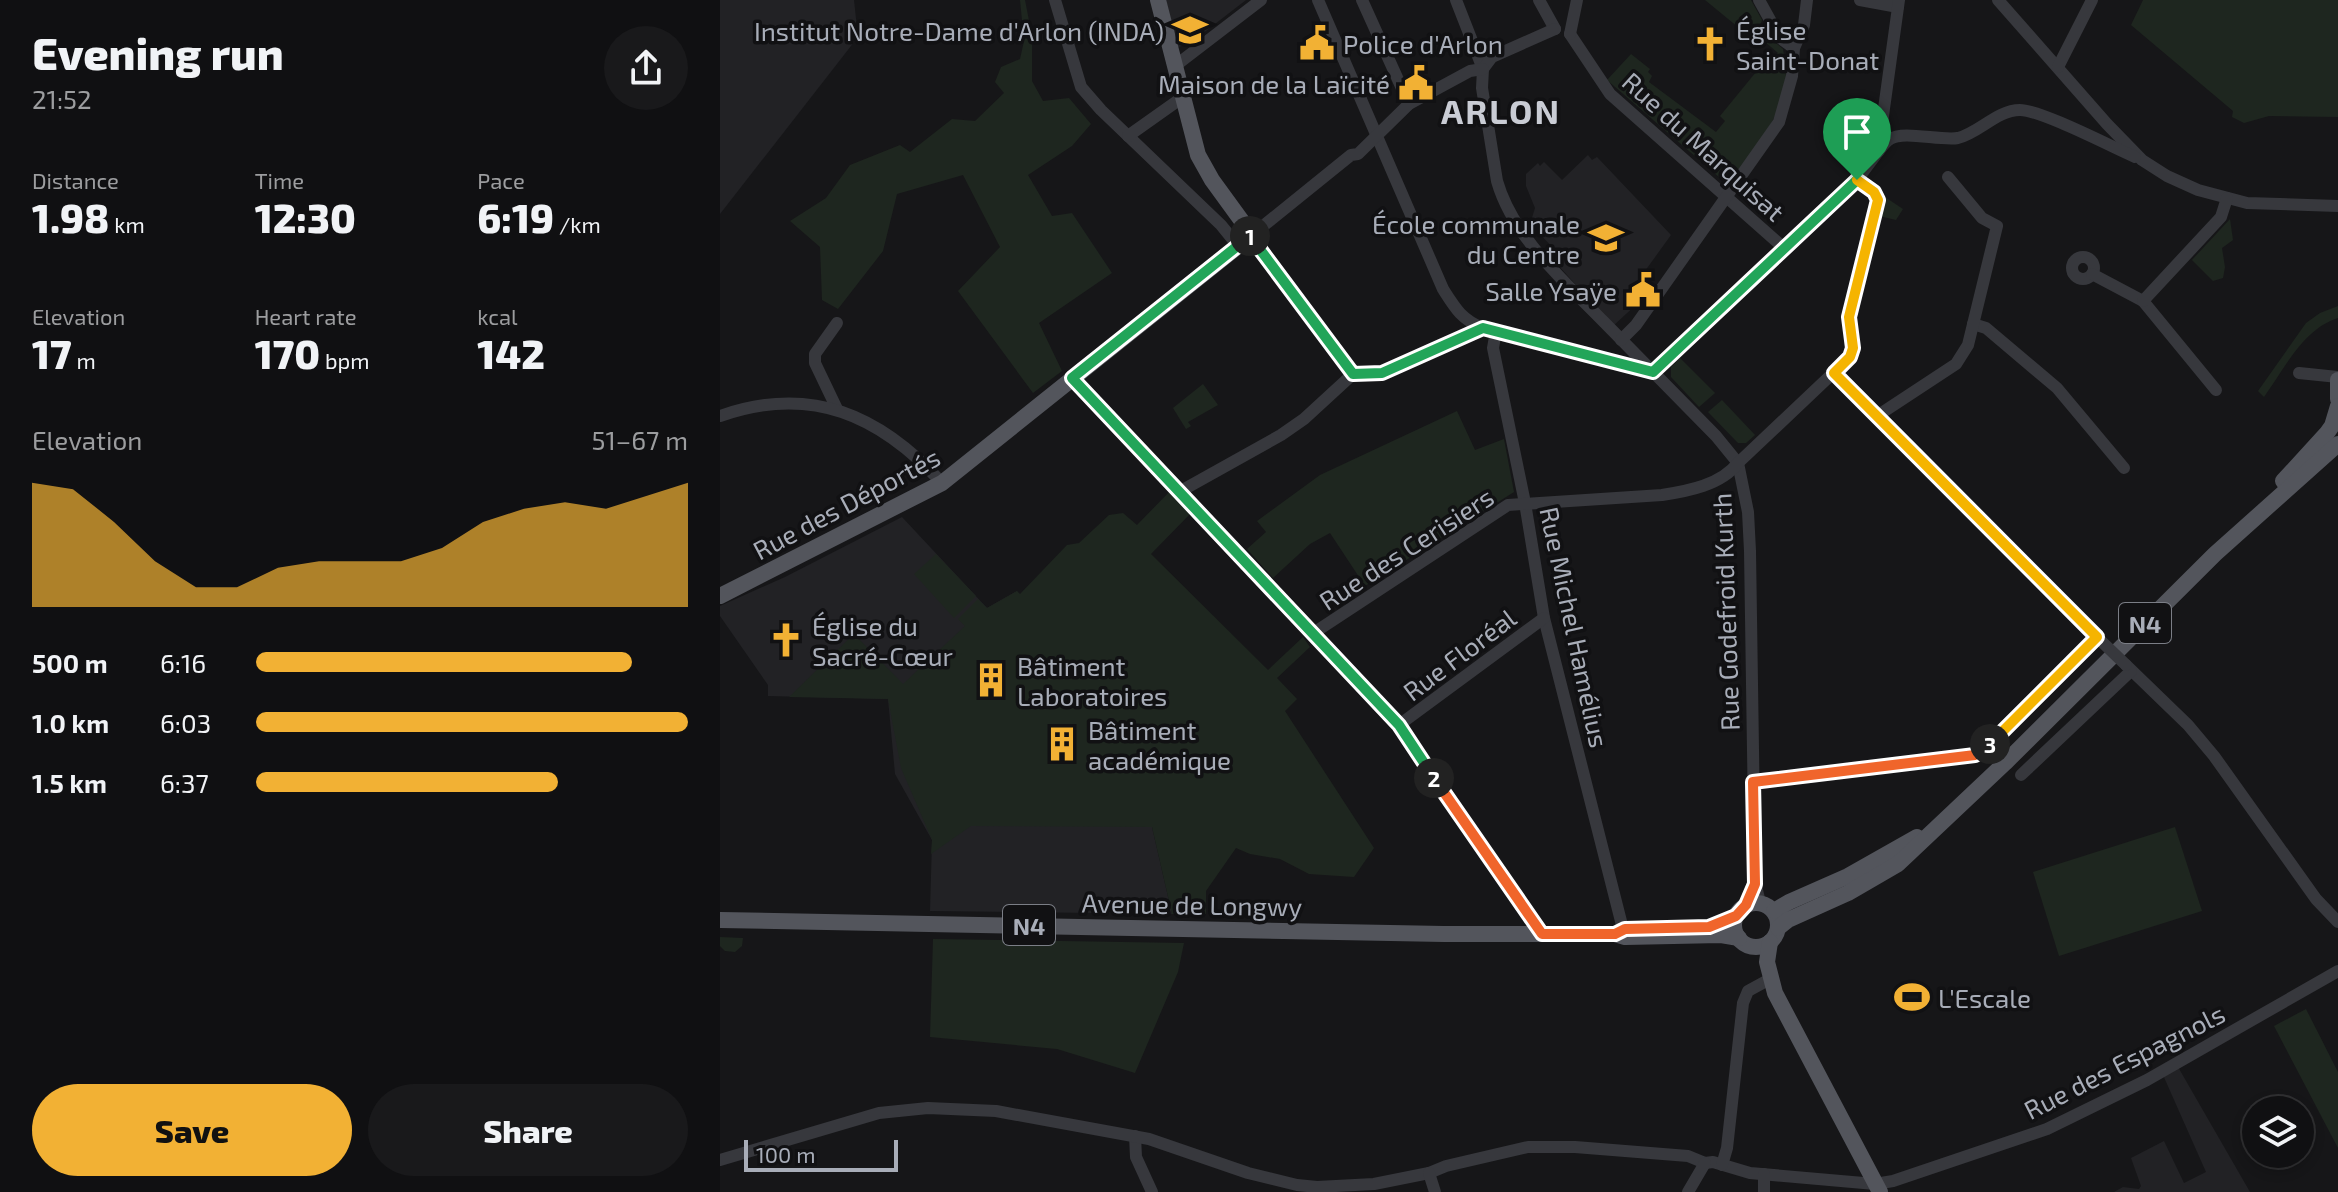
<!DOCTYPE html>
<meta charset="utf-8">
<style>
body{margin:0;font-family:"Exo 2",sans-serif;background:#19191b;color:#f1f3f6;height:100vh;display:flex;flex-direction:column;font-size:30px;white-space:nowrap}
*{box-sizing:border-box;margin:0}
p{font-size:26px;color:#9c9d9f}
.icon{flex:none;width:44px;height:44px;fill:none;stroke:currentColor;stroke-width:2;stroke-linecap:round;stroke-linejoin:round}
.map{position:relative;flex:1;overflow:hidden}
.sheet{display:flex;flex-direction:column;background:#101012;width:720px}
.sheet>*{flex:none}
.fabs{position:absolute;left:1522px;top:1096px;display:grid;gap:16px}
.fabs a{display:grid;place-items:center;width:72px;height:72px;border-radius:50%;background:#101012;box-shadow:0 4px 12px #0003,0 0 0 2px #303032;font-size:40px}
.scale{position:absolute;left:24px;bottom:20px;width:154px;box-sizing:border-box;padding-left:8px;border:4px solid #a8adb8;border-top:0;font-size:22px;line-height:28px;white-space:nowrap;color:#a8adb8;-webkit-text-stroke:6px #111113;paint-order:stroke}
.pin{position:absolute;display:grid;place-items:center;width:68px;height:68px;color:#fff;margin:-82px -34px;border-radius:50% 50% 50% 0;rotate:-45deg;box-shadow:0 0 8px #0007}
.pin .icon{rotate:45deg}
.km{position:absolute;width:40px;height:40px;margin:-20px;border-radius:50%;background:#222;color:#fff;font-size:22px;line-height:40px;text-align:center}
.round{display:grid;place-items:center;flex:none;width:84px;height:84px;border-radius:42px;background:#19191b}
.overview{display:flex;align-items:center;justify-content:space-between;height:136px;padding:0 32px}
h1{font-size:44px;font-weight:800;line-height:60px}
.stats{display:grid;grid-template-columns:repeat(3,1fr);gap:12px;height:136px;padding:8px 32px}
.stats div{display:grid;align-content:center}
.stats b{font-size:40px;font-weight:800}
.stats small{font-size:22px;font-weight:400}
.stats p{font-size:22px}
.chart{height:224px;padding:16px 32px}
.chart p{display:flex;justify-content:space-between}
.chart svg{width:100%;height:144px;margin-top:8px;fill:#f2b134;opacity:.7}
.primary-button{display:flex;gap:16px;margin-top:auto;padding:16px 32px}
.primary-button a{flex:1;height:92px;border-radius:48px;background:#f2b134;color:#111;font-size:32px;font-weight:800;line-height:92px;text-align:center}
.primary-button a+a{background:#19191b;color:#f1f3f6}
ul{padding:0 32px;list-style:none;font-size:26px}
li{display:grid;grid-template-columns:128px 96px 1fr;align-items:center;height:60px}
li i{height:20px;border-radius:10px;background:#f2b134}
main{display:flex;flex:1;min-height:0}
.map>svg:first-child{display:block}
.built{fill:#222225}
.green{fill:#1e261f}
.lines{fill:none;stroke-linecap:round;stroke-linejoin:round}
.minor{stroke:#37383d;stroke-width:12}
.major{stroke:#53555c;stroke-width:16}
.minor-bridge{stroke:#37383d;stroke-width:12}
.split-1-casing{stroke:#fff;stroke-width:16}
.split-2-casing{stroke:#fff;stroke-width:16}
.split-3-casing{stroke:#fff;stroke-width:16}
.split-4-casing{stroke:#fff;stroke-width:16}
.split-1{stroke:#22a559;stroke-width:10}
.split-2{stroke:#22a559;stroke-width:10}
.split-3{stroke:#f0652b;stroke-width:10}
.split-4{stroke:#f5b400;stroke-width:10}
.labels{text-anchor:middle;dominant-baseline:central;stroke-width:7;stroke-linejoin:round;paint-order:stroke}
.shield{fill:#111113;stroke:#7b7e86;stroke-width:2}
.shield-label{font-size:24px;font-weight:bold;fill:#a8adb8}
.poi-label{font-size:26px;fill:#a8adb8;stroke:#111113;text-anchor:start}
.street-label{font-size:26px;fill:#a8adb8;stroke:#111113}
.district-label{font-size:34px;font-weight:bold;letter-spacing:2px;fill:#c9ccd4;stroke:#111113}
</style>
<main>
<section class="sheet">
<div class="overview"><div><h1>Evening run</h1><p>21:52</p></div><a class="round"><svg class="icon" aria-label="share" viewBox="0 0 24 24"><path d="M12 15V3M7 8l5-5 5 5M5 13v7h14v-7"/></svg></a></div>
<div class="stats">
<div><p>Distance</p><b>1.98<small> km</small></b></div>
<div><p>Time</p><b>12:30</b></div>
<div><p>Pace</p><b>6:19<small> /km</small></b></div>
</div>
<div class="stats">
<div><p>Elevation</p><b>17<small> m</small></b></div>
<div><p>Heart rate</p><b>170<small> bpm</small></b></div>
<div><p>kcal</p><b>142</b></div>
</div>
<div class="chart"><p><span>Elevation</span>51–67 m</p>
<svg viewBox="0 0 160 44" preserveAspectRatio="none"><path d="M0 44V6L10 8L20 18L30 30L40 38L50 38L60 32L70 30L80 30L90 30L100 26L110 18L120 14L130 12L140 14L150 10L160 6V44z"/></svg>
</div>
<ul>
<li><b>500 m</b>6:16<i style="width:87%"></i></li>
<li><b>1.0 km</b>6:03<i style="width:100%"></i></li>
<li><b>1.5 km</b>6:37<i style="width:70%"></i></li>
</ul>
<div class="primary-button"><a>Save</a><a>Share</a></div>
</section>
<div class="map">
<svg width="1618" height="1192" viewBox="0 0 1618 1192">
<rect width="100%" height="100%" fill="#161618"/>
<!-- built -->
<g class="built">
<path d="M0,0h134l4,37 -138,177z"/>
<path d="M446,0h80l-57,44 -11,3z"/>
<path d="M868,155l4,5 5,-3 74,78 -39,54 3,3 -3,3 7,7 -26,24 -55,-61 6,-6 -34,-35 5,-16 -9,-22v-12l12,-11 2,3 4,-4 18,18z"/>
<path d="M182,517l85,91 30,-17 135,236 20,87 -242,-3 2,-71 -37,-66 -7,-75 -120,-3v-11l-48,-69v-10l65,-29z"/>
<path d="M1458,1067l72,125h-136l9,-5 16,2 2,-3 -10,-28 33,-17 20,42 22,-11 -43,-97z"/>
</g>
<!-- green -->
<g class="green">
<path d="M300,0h5l7,36v45l11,20 26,-3 22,26 -19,22 -44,29 24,41 20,-3 40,60 -73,50 23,48 -29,22 -75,-102 42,-44 -37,-72 -66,19 -14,57 -45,58 -16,-9 -2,-53 -30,-26 36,-23 24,-33 50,-20 10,7 42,-33 23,2 29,-28 -9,-11 6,-15 19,-8 4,-18z"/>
<path d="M985,0h46l11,20 -3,9 24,20 1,6 -4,4 6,6 -2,3c13,28 -35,90 -51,114l-6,2 -120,-104 24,-26 19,15 -2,3 4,4 -3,6 67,50 9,-11 -5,-5 45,-55 4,3 9,-11 -14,-12 -3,5z"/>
<path d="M1423,0h195v117l-69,-1 -25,7 -12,-6 1,-6 -102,-86z"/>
<path d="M1165,197l18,12 -7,11 -17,-4z"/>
<path d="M1510,219l3,21 -11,8 3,19 -2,11 -10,3 -21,-21z"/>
<path d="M1618,306v12c-35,11 -53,50 -74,79l-6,-6 48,-68 14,-10z"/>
<path d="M960,358l35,35 -16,14 -28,-30v-10z"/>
<path d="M483,384l15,21 -30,17 3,4 -5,3 -13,-21z"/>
<path d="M1002,400l33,35 -9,8h-8l-30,-31z"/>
<path d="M737,411l18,39 29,-11 10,53 -149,94 -35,-53 -20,11 -37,34 -26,-29 19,-17 -9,-11 63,-46z"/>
<path d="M454,487l17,26 -40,41 117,116 35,-33 7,10 -33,31 20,21 -12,12 89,137 -20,29 -45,-3 -29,-15 -30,-5 -14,-6 -30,43v23h-34l-20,-87 -181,-1 -40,28 1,-14 -31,-72 -13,-69 -99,-2 65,-63 49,50 62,-58 -7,-7 20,-20 9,9 30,-17 3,3 47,-49 12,-2 30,-28 14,-2 14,12z"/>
<path d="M216,554l40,42 -22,22 -40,-44z"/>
<path d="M1455,827l27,84 -143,45 -26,-84z"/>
<path d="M0,937l23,1 -1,8 -7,6 -10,-1 -5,-5z"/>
<path d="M213,939l251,4 -6,29 -43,101 -78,-24 -127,-12z"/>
<path d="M1586,1009l32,63v76l-64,-122z"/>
</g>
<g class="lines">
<!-- minor -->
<g class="minor">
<path d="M335,0l26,87 20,23 120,115 17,21"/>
<path d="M598,0l125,289c12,19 19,31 40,39l167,43"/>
<path d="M642,0l47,104"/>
<path d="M736,0l27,69"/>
<path d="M819,0l16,29"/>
<path d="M1039,0l21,38 14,10"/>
<path d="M1140,0l38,7"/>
<path d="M1278,0l109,124 35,36 25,16 31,14 49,13 91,3"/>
<path d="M835,29l-63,28 -9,12 -1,19 15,93c16,56 67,100 107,141 37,38 75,76 112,114l22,27 10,49 2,39 5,331 5,21"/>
<path d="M850,34l40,60 174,154"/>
<path d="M850,34l7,-34"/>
<path d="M455,66l86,-66"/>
<path d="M1338,67l34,-67"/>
<path d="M408,136l55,-39"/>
<path d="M1158,152c3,-4 7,-10 12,-13 13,-9 50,2 68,-1 21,-5 39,-28 62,-28 21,0 92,37 115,47"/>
<circle cx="1363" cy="268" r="11"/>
<path d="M1372,274l51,27 73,89"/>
<path d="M1423,301l78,-84 6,-19"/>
<path d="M117,323l-22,31v9l22,46"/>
<path d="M1253,324l13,4 71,60 67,80"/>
<path d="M776,331l-3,17 32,155 19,115 81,319"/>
<path d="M901,340l15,-15 143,-203 13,-46 2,-28 10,-23 3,-25"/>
<path d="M933,372l204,-192 21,-28 21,-152"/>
<path d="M1114,373l265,266"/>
<path d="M1579,373l39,4"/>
<path d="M633,374l-101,-139 99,-80 7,-1 51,-50 61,-33 13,-2"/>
<path d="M633,374l29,-1 101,-45"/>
<path d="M352,378l327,347 143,209"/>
<path d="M0,416c91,-32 160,-1 222,67"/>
<path d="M1157,416l79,-52 12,-19 29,-119 -15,-8 -34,-41"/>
<path d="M459,492l102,-57 23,-16 49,-45"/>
<path d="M592,634l196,-129 154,-10c26,-4 59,-10 76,-32l112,-106 3,-9 -4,-31 29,-117 -4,-8 -17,-12"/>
<path d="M1406,665l62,60 26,31 102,143 22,23"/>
<path d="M679,725l145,-107"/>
<path d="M1301,775l110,-104"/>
<path d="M1033,782l226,-29 118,-116"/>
<path d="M1026,905l9,-21"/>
<path d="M415,1136l1,21 16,35"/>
<path d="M0,1160l159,-47 49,-5 68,3 153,28 99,34 49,12 20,2 57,-3 55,-11 17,-7 82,-19h47l113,9 17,7 8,-1 37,11 125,11 18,-3 154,-52 100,-49 191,-109"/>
<path d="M1002,1165l5,-17 16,-145 5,-12 22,-12"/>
<path d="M709,1173l6,19"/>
<path d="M968,1192l17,-29"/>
<path d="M1044,1192v-18"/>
</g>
<!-- major -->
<g class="major">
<path d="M1618,380v19"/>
<path d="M1563,481l44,-48 5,-7 6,-20"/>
<path d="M0,596l222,-113 310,-248 -40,-55 -14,-25 -40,-155"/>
<circle cx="1036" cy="925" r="22"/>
<path d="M1054,911l15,-9 59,-26 69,-39"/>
<path d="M0,920l724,14h171l10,3 96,-2 18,3"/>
<path d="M1058,928l10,-8 60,-27 50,-29 107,-101 210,-209 123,-110"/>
<path d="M1050,942l-3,20 8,31 105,199"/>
</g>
<!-- minor-bridge -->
<path class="minor-bridge" d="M1379,639l27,26"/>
</g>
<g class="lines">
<!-- split-1 casing -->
<g class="split-1-casing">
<path id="split-1" d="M530,236l103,138 29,-1 101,-45 170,44 204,-192"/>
</g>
<!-- split-2 casing -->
<g class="split-2-casing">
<path id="split-2" d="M530,236l-178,142 327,347 35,53"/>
</g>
<!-- split-3 casing -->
<g class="split-3-casing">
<path id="split-3" d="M714,778l108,156h73l10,-5 84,-2 27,-11 10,-11 9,-21 -2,-102 222,-27 15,-11"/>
</g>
<!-- split-4 casing -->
<g class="split-4-casing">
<path id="split-4" d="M1137,180l17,12 4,8 -29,117 4,31 -3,9 -16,16 263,264 -107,107"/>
</g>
<!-- split-1 -->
<use href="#split-1" class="split-1"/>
<!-- split-2 -->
<use href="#split-2" class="split-2"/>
<!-- split-3 -->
<use href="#split-3" class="split-3"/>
<!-- split-4 -->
<use href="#split-4" class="split-4"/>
</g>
<!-- icons -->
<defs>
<g id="school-bare" transform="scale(2.76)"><path d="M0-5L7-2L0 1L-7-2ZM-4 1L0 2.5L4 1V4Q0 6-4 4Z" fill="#f2b134" stroke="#111113" stroke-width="2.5" paint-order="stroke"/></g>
<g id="civic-bare" transform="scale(2.76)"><path d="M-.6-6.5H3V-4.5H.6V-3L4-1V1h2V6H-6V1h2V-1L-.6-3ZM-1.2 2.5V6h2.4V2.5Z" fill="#f2b134" stroke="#111113" stroke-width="2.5" paint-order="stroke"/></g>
<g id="church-bare" transform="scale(2.76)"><path d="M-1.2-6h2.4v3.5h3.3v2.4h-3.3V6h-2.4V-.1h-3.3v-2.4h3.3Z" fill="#f2b134" stroke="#111113" stroke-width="2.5" paint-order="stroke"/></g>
<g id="building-bare" transform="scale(2.76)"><path d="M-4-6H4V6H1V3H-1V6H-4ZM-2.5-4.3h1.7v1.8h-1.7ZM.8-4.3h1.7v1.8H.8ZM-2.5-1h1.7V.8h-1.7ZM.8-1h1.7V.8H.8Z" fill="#f2b134" stroke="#111113" stroke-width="2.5" paint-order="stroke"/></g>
<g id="stadium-bare" transform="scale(2.76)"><path d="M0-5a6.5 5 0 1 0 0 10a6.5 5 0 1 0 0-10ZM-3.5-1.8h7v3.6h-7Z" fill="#f2b134" stroke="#111113" stroke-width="2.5" paint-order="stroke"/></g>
</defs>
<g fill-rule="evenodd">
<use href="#school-bare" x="470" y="30"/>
<use href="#civic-bare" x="597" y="43"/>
<use href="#church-bare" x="990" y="44"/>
<use href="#civic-bare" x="696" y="83"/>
<use href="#school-bare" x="886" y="238"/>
<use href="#civic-bare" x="923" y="290"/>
<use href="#church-bare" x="66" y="640"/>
<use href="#building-bare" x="271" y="680"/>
<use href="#building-bare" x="342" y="744"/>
<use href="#stadium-bare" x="1192" y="997"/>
</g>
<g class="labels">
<!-- shield labels -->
<g class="shield">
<rect x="1399" y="603" width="52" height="40" rx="6"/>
<rect x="283" y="905" width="52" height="40" rx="6"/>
</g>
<g class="shield-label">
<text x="1425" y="623">N4</text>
<text x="309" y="925">N4</text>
</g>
<!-- poi labels -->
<g class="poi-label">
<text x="1016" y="29">Église<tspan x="1016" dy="30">Saint-Donat</tspan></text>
<text x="444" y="30" text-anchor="end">Institut Notre-Dame d'Arlon (INDA)</text>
<text x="623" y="43">Police d'Arlon</text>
<text x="670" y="83" text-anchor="end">Maison de la Laïcité</text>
<text x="860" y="223" text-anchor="end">École communale<tspan x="860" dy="30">du Centre</tspan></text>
<text x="897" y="290" text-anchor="end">Salle Ysaÿe</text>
<text x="92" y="625">Église du<tspan x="92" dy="30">Sacré-Cœur</tspan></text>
<text x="297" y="665">Bâtiment<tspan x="297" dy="30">Laboratoires</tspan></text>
<text x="368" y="729">Bâtiment<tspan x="368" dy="30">académique</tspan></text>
<text x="1218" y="997">L'Escale</text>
</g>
<!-- street labels -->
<g class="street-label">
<text transform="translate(984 146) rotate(42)">Rue du Marquisat</text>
<text transform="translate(126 503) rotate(-28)">Rue des Déportés</text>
<text transform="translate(686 548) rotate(-33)">Rue des Cerisiers</text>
<text transform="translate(1005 612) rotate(-92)">Rue Godefroid Kurth</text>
<text transform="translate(855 627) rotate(78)">Rue Michel Hamélius</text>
<text transform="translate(739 654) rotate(-37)">Rue Floréal</text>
<text transform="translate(472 904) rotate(1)">Avenue de Longwy</text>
<text transform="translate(1404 1061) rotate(-27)">Rue des Espagnols</text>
</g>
<!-- district labels -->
<g class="district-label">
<text x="781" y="110">ARLON</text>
</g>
</g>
</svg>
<div class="fabs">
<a><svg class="icon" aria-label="layers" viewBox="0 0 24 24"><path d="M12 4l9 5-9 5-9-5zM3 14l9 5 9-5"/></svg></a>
</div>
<div class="scale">100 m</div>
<div class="pin" style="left:1137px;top:180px;background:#1e9e55"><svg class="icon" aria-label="arrive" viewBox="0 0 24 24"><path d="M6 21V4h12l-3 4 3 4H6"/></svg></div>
<b class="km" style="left:530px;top:236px">1</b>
<b class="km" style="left:714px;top:778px">2</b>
<b class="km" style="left:1270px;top:744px">3</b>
</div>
</main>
